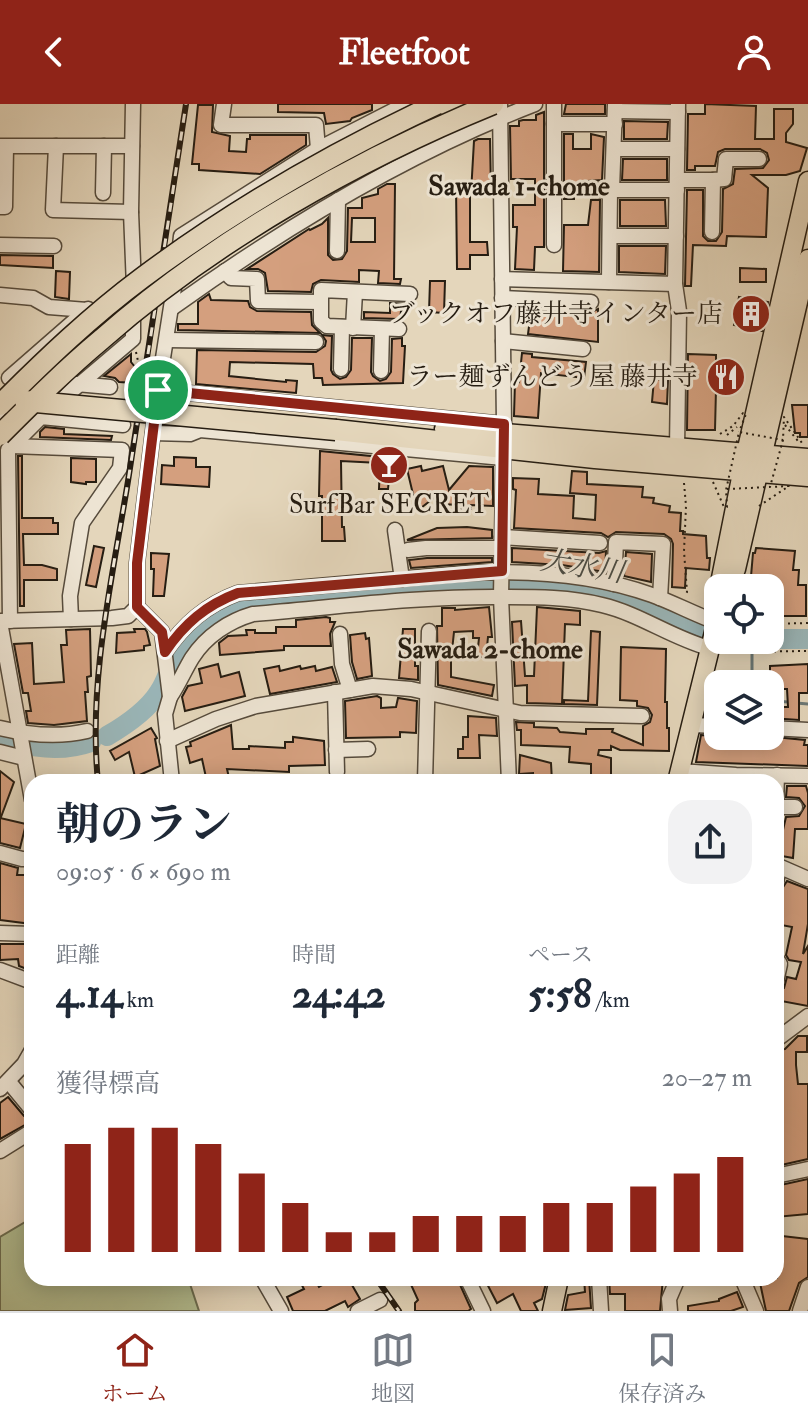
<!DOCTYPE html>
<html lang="ja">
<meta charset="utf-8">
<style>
body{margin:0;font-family:"IM FELL Double Pica","Noto Serif JP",serif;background:#f2f2f3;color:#1f2937;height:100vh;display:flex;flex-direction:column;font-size:30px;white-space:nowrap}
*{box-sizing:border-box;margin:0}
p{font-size:26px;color:#747a83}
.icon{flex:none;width:44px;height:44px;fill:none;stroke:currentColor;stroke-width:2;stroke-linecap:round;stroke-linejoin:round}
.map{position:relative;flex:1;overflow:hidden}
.panel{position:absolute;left:24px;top:670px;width:760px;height:512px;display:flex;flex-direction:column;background:#fff;border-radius:24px;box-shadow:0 4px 20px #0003}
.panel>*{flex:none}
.buttons{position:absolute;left:704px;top:470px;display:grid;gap:16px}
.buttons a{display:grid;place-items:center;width:80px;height:80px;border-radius:16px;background:#fff;box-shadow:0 4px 20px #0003;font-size:40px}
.pin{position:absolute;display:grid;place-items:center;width:68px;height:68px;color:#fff;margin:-34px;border:4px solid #fff;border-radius:50%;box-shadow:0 2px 8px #0007}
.round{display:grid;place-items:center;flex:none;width:84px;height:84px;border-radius:24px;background:#f2f2f3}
.summary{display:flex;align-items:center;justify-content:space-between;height:136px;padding:0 32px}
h1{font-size:44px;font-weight:700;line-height:60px}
.stats{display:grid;grid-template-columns:repeat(3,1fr);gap:12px;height:136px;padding:8px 32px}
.stats div{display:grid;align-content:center}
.stats b{font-size:40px;font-weight:700}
.stats small{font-size:22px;font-weight:400}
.stats p{font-size:22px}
.chart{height:224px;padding:16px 32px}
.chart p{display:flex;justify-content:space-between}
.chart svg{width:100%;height:144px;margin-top:8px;stroke:#8f2418;stroke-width:6}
header{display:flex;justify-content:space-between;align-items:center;height:104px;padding:0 32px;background:#8f2418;color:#fff;font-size:36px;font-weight:700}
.tab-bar{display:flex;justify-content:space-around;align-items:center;height:112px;border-top:2px solid #e0e1e3;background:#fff;font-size:22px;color:#747a83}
.tab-bar a{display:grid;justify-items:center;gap:4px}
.tab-bar .active{color:#8f2418}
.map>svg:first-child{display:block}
.green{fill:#b2be92;stroke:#6c6e52;stroke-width:2}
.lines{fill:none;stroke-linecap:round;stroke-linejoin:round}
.stream{stroke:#6c7977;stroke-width:3}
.river{stroke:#9ab7ba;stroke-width:20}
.building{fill:#d49f7e;stroke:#261d12;stroke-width:2;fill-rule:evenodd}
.minor-casing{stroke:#564b3c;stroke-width:17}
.major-casing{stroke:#261d12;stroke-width:21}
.highway-casing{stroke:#261d12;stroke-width:23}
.path{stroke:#261d12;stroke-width:2;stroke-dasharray:2 4;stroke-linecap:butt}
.minor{stroke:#ede4d3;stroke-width:14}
.major{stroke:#e4d6bb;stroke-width:18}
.highway{stroke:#e4d6bb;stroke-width:20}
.rail-casing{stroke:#261d12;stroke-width:6}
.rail{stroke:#ede4d3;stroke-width:3;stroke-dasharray:9;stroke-linecap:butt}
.highway-bridge-casing{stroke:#261d12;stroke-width:23;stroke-linecap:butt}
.path-bridge{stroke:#261d12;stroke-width:2;stroke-dasharray:2 4;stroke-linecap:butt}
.highway-bridge{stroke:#e4d6bb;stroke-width:20}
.route-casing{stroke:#fff;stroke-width:16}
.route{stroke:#8f2418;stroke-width:10}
.labels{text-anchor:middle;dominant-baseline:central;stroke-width:6;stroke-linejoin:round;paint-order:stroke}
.poi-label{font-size:26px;fill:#261d12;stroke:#ede4d3;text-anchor:end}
.neighbourhood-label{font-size:28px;font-weight:bold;fill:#261d12;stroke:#ede4d3}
.water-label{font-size:28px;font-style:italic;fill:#494b44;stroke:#ede4d3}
</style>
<header><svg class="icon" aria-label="back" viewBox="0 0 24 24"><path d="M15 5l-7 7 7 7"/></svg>Fleetfoot<svg class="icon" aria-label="person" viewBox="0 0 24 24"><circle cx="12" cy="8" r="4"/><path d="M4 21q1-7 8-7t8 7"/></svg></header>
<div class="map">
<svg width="808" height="1207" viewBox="0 0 808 1207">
<rect width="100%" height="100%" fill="#e4d6bb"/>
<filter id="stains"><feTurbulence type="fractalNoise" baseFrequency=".0025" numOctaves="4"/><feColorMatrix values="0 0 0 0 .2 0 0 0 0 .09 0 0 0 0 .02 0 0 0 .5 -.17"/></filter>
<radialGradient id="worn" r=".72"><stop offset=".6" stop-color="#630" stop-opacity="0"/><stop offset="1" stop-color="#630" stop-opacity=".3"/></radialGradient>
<!-- green -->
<path class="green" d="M32,1114v60h156l11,33h-199v-74z"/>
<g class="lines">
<!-- stream -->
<g class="stream">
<path d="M752,536v39l5,5"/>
<path d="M770,593l4,4 14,1"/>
<path d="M796,599l12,1"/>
</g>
<!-- river -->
<g class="river">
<path d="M770,535h38"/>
<path d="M107,632c19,-11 40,-25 52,-44 7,-10 10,-23 16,-34 17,-32 46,-47 80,-55 111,-10 238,-32 348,-8 41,8 75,32 115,43"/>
<path d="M0,635c31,8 60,14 91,3"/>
</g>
</g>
<!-- building -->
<g class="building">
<path d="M278,0h94v6l-20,8 -2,3 -24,3 -2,-11 -46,-1z"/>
<path d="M566,0h39v10h-41z"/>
<path d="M705,0l51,2 -1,33h19v-30h19v15l-7,9v9l21,6 -7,23 -14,4h-34l16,13 -2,49 -39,-1 -1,10 -33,-1 -2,41h-6l2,-96h16v46l5,5h8l6,-9 1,-43 10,-5 2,-15 28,-1 6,-8 -2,-7 -7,-4h-35l-7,3 -3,14h-20v4h-8l1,-56h17z"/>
<path d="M198,1h15l-1,27 18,4 -1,15 17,1 1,-13h3v-4h56v10l-46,29 -61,-4v-6h-7z"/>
<path d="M544,8v135h-9l-1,23 -19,-1 2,-42h-4v-22h22v-26h-24l-1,-53h9v-5l4,-1h13v-5z"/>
<path d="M624,17l44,1 -1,17h-43z"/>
<path d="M564,30h9v15h18v-15l13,3 -2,43 -14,1 -6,8h-8v10h-10z"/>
<path d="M478,35h12l1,54h-20l3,-52z"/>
<path d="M623,55h44v21h-45z"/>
<path d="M387,80h8l-1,95h7l-1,5 -22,-1 1,-12 -20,-1v12l-38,-2 -8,4 -2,8 -43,-1 -3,-18 -7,-4h-11l62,-40 1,1 12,-6 6,-6v37l5,5 9,-1 5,-8 1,-43h14v-10l16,-4v-5zM352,114h23v24h-24z"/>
<path d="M456,82h14v56h17l1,13h-18v14h-13z"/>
<path d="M591,96h9l-1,72 -36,-1 1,-46h24z"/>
<path d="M620,96h45l1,26h-46z"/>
<path d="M619,142h47l-1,28 -46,-2z"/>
<path d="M0,151l53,1v12l-53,-3z"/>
<path d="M740,164l26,1v13h-26z"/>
<path d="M56,167l14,1 -1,27 -14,-2z"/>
<path d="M430,177h15l-1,32 -15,-1z"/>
<path d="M209,190l2,6 37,1 2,6 7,4 54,1 1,13 8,8 -142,-3v-6h20v-22z"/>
<path d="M739,193l29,5 -6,29 -28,-6z"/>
<path d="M390,199l20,1 -1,8 -8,-1 -1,8 -36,-1v-6l26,1z"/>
<path d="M598,205v33l-70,-8 3,-23 60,1z"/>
<path d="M322,231l10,1 -1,34 2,4 7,5 6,-2 5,-7 1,-32h20l-1,34 2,4 7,5 6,-2 5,-7 1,-33 10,-1v8h3l-2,37 -80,2 -1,-7h-8l-1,-14 -83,-2 -1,14 57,6v-2l11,1 -1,12 -100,-9 1,-34 119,2 9,-6 1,-5z"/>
<path d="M522,249l10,1v3l54,5 -2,16 -43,-5 -3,45 -24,-2 1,-35 4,1z"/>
<path d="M131,250v8l4,5 -2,16 -14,-1 -4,-4 -11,-2z"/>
<path d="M688,250l28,1v9h18v26l-18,-1 -1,41h-28z"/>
<path d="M654,275l14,1 -1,24 -15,-2z"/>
<path d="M792,301h16v32h-8v-4h-5z"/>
<path d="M45,323l19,2v5l48,2 -1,4 -71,-3v-5z"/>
<path d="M320,347l71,7 -3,31h-9l1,-26 -39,-2 1,66h2l1,14h-23v-45h-3z"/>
<path d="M18,352h4v62h31v5h5v11h-35l1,31h18l15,4v11h-33v26h-4z"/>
<path d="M174,353l22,1v9h14l-1,20 -48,-3 1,-19 12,1z"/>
<path d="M71,354l25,1v23h-10v2l-15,-2z"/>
<path d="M421,362l1,5 21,-5 6,24 20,-24 24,1v39l-22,-1v4h-10v-4l-22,-1v-10l-22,17 -10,-42z"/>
<path d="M572,367l15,1v12l56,3 -1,10 12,1 -1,5 17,3 -1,6 12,1 -1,18h3v3l23,2 1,22h3l-1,12 -23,-2 -1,20 -13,-1 1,-43 -2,-5 -7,-5 -48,-2 -8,5 -7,-4 -87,-5 2,-38 -3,-1v-11l26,1 -1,15 36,2 -1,22 22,2 1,-25 -26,-2z"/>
<path d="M467,423l25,3v8l-85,2 30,-12z"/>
<path d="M94,442l10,2 -8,39 -10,-2z"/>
<path d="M512,444l87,5 7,-2 -1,21 -43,-7 -50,-3z"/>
<path d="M756,444l39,3 -2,19h6l-1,15h8v31h-36v-28h-20l3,-35h2z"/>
<path d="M626,448l26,2 -1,28 -27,-6z"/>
<path d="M151,449l18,1 -5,42h-11l1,-27h-3z"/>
<path d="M427,454h65v4l-81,6 -2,-8z"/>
<path d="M489,503l3,30h-4l-2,20h-9l2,-19h-6v-7l-19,1 -3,28v17l43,8 -2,11 -54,-11 -1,-59h5v-18h13v2z"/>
<path d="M537,503l43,4v14l-15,-1 -3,80 -35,-1v-18l-12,1 -3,-64 9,-1 4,55h9z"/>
<path d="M326,513l4,1v4h5l-5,12 1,12h-47v4l-64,5 -1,-12 9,-7 19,-1 -1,-5h9v3h21v-6h20v-7z"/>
<path d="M90,525l1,47 -4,1 1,15h-3l2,29 -33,4 -26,-2 -2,-12h5l-3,-18h-5l-9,-49 18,-1 2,41 30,-2 -3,-37h6l-1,-15z"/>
<path d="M134,525h11l2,3 3,13 -6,1v4l-28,3 1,-20 18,-1z"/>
<path d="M403,525h12v37h3v14l-19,-2z"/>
<path d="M591,527l9,1 -3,73 -33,-1v-4l24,1z"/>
<path d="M365,529l1,6 3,-1 3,38 -15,3 -5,-17 -2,-27z"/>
<path d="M621,543l45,2 -1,53h2v26h2v23l-49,-1 -9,-4v4h-12l-1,5 13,3v24h-20v-18l-22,-2 1,-15 -49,-2v-15h-4l-1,-8 18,1v4l23,1 3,4 26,2v-5h27l-1,3 31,13v-19l7,-4 2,-7 -4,-7 -11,-2v-5l-17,-1z"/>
<path d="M218,560l3,13 18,-5 6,24 -60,15 -3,-14 6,-11 14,-3 -3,-14z"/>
<path d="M808,560v29h-9v27l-29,-2 2,-11h16l-1,-18h-9v-4h-8v-19z"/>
<path d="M279,562l1,5 20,-5 1,3 14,-3 1,5 16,-4 5,15 -67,12 -6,-25z"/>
<path d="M377,592l4,2v10l15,-1 2,-9 19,3 -1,32 -16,-1v5l-54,1 -1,-37z"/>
<path d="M468,612l28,2 1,18 -18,-1 1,23h-22v-9h5v-12h5z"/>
<path d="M231,621l2,24h16v-3l36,2v-6h8v-5l31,4 1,24 -36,1v6l-62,-3 3,13h-23l-5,-23 -12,4 -4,-16 5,-1 -1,-4z"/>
<path d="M151,624l6,10 -2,1 5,27 -25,11 -6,-25 -14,8 -5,-9z"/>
<path d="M701,631l30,3 33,-2 41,4 -1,5h4v21l-112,-4z"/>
<path d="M520,651l31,8 1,19h-19v-9l-14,1z"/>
<path d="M0,667l14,11 -13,35h-1z"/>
<path d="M787,682h19l2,7v36h-13l-2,29 -17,-3v-26l7,1 3,-13 13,-1 6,-10 -6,-8 -13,-1z"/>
<path d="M0,714l26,6 -6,24 -20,-5z"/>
<path d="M0,759l18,5 -1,7h15v49l-32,-4z"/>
<path d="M787,777l21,8v35l-5,30 5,-8v60l-27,-5v-8l-4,-1 7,-4 3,-11 9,2 5,-17 -12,-2 -3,-5 6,-28 -16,-3 4,-32z"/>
<path d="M0,840h32v27l-13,-5 -1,-7 -18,1z"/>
<path d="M798,932h9v16h-11v13l2,19h10v75l-31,7 -1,-116 9,-1z"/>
<path d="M8,993l16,19 8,5 -32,18v-36z"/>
<path d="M808,1075v35l-32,3v-31z"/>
<path d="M782,1132l26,3v38l-9,6 -10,28h-23l-7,-33h18z"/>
<path d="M298,1174h16l5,9 16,-9h13l12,21 -12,8 -3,-6 -20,10h-32l-6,-14 17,-8z"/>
<path d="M408,1174h49l14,31 -3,2h-53v-8l3,-3z"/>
<path d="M484,1174h16l3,6 11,-6h24l4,7 4,-2 -4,16 -8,4 4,8h-17l-8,-17 -16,9z"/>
<path d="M584,1174h5l2,30 -26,2 3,-15 17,-3z"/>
<path d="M609,1174h54l-3,33h-35v-17h-15z"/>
<path d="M737,1188l6,15 -12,4h-43v-5l31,-5v-2z"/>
</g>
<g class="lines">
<!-- minor casing -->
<g class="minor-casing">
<g id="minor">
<path d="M133,0l-2,108 3,75"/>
<path d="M224,0l-3,21h95l2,24"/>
<path d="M500,0l4,320 -3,173 8,185"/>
<path d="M615,0l-3,86h65"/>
<path d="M615,7l63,1"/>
<path d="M554,20h61"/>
<path d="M0,42h132"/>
<path d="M56,42l-3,64 78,2"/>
<path d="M614,45h63"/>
<path d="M677,76h36l-1,52"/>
<path d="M713,76l11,-1 2,-20h33"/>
<path d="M592,86h20"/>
<path d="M103,89l1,-47"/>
<path d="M0,103h5l1,-60"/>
<path d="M610,132h66"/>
<path d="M0,141l54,1"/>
<path d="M554,141v-141"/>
<path d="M337,147l1,-51"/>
<path d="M179,151l2,-19 137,-87 88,-45"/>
<path d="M225,167l6,7 26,1 1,22 62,1"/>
<path d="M502,175l173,5 3,-180"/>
<path d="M609,178l1,-92"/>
<path d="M675,180l4,27 -2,137"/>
<path d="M0,191l33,3 16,9 38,3"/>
<path d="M502,194l89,4"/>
<path d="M172,204c113,-81 234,-154 363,-204"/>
<path d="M353,224l2,-36"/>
<path d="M399,225l-72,-3 -6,-5v-31l89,4"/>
<path d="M167,236l149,2"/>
<path d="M503,237l80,8"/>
<path d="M341,265l1,-42"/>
<path d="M381,267l1,-42"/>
<path d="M9,274l79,-69"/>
<path d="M20,275l90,8"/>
<path d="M158,286l346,34"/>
<path d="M0,310l41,3 92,-78v-31"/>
<path d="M153,329l37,1 10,-4 303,28"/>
<path d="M11,342l111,4 -2,18 -38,55 -12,73 1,23"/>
<path d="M9,345l32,-32 82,8"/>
<path d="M8,346l2,171"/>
<path d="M395,426l7,49"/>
<path d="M502,433l98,6"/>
<path d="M408,446l18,-2h76"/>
<path d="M614,480l2,-42 47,2 -3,54"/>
<path d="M137,503l25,25 8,65 -5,17 7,68"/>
<path d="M0,517l112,-3 16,-2 9,-9v-44l21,-173 18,-115"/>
<path d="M0,518l32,178"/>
<path d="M340,530l2,30 8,26"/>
<path d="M165,548c19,-28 41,-47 73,-59l229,-20c62,-3 127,1 185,22 22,8 42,19 64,27"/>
<path d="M335,588l2,80"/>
<path d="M170,593c9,-13 14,-26 22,-39 14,-22 37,-37 61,-44 84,-7 167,-18 251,-17 33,0 66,0 98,8 38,9 70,33 107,43"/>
<path d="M691,621l27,1"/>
<path d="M0,624c29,7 57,10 87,3"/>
<path d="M770,624l38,2"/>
<path d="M167,637l49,-22 40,-13 117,-20 38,3 109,24 122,3"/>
<path d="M336,646l32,-1"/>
<path d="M0,648l24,6"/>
<path d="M680,667l56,4 72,1"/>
<path d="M425,678l4,-151"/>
<path d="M776,701l1,-30"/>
<path d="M776,703h19"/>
<path d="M0,749l22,6h10"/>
<path d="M776,761l32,14"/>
<path d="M776,779l3,-16"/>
<path d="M0,829l32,1"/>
<path d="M776,854l4,6 -4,18"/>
<path d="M0,866l32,12"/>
<path d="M776,936l32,-24"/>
<path d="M9,978l23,28"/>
<path d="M0,985l24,-25 8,-14"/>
<path d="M0,1047l32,-20"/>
<path d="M776,1072l32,-7"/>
<path d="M262,1174l19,33"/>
<path d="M467,1174l16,33"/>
<path d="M599,1174l2,33"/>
<path d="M742,1174l14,33"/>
<path d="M358,1207l22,-11"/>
<path d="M670,1207l-1,-12 9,-21"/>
<path d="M800,1207l8,-24"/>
</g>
</g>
<!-- major casing -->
<g class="major-casing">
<g id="major">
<path d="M719,484l27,-135 62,-272"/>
<path d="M728,484l8,-19 72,-310"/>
<path d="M677,678l41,-166"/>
<path d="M552,1207l7,-33"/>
</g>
</g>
<!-- highway casing -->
<g class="highway-casing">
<g id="highway">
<path d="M445,325l363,30"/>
<path d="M336,326l259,28 213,18"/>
</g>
</g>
<!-- path -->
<g class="path">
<path d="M136,248l2,9 11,5"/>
<path d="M785,321l13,16"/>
<path d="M727,331l10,-8"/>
<path d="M684,379l2,23 -2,45 3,41 -2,4"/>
<path d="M770,520l38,-1"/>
<path d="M726,548l82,-1"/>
</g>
<!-- minor -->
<use href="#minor" class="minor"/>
<!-- major -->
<use href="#major" class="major"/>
<!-- highway -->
<use href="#highway" class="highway"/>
<!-- rail casing -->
<g class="rail-casing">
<g id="rail">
<path d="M98,678c-10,-100 14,-202 30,-301 20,-125 39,-251 58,-377"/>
<path d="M376,1174l23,33"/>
</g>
</g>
<!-- rail -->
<use href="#rail" class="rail"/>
<!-- highway-bridge casing -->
<g class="highway-bridge-casing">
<g id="highway-bridge">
<path d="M25,297l311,29"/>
<path d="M0,301c45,-45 91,-89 142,-127 91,-68 192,-126 295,-174"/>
<path d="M0,331c33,-33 66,-66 102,-96 111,-98 254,-179 391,-235"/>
</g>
</g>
<!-- path-bridge -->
<g class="path-bridge">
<path d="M720,330l13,-8 10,-13 3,1 -7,18"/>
<path d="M713,378l11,25h3l-1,-17 13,-58 44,8"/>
<path d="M727,385l43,-2 13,-47 1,-23 18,26"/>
<path d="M759,402l30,-20 -17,1"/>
</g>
<!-- highway-bridge -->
<use href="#highway-bridge" class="highway-bridge"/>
</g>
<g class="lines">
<!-- route casing -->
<g class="route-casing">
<path id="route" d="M158,286l346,34 -2,147 -264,22c-32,12 -54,31 -73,59l-3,-20 -25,-25v-44z"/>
</g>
<!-- route -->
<use href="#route" class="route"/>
</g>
<!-- icons -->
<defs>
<g id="building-disc" transform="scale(2)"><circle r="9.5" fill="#8f2418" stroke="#ede4d3"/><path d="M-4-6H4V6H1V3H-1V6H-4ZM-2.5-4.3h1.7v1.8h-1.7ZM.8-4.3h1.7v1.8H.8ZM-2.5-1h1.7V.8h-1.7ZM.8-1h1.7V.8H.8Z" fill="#fff"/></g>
<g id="restaurant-disc" transform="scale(2)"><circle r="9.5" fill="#8f2418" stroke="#ede4d3"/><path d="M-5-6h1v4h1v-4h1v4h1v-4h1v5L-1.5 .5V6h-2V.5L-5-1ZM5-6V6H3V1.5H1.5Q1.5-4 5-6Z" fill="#fff"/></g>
<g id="bar-disc" transform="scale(2)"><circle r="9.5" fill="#8f2418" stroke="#ede4d3"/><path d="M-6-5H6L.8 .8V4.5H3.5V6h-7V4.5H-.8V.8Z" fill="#fff"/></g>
</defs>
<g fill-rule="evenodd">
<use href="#building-disc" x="751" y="210"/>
<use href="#restaurant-disc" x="726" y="273"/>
<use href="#bar-disc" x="389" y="361"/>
</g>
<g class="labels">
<!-- poi labels -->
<g class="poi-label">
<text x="723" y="210">ブックオフ藤井寺インター店</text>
<text x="698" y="273">ラー麺ずんどう屋 藤井寺</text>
<text x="389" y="401" text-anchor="middle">SurfBar SECRET</text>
</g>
<!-- neighbourhood labels -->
<g class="neighbourhood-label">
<text x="519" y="82">Sawada 1-chome</text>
<text x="490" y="545">Sawada 2-chome</text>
</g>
<!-- water labels -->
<g class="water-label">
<text transform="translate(582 463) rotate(9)">大水川</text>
</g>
</g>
<rect width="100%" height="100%" filter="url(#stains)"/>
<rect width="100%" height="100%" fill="url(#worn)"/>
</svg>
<div class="buttons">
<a><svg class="icon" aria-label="locate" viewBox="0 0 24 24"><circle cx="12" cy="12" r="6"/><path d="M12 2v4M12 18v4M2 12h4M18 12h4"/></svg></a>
<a><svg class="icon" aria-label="layers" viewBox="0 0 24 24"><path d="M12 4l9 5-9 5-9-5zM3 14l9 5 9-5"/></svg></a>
</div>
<div class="pin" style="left:158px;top:286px;background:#1e9e55"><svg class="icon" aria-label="arrive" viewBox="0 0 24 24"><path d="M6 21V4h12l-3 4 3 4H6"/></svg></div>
<section class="panel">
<div class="summary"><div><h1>朝のラン</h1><p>09:05 · 6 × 690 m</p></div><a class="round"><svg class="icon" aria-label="share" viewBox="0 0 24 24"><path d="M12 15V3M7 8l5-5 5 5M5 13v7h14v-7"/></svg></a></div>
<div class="stats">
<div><p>距離</p><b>4.14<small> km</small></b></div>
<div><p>時間</p><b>24:42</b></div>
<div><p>ペース</p><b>5:58<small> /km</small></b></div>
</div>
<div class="chart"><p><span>獲得標高</span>20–27 m</p>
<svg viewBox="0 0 160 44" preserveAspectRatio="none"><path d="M5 44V11M15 44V6M25 44V6M35 44V11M45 44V20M55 44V29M65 44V38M75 44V38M85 44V33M95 44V33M105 44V33M115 44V29M125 44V29M135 44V24M145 44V20M155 44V15"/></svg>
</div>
</section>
</div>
<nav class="tab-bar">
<a class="active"><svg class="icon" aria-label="home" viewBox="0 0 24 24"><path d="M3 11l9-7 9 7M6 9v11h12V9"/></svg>ホーム</a>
<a><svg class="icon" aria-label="map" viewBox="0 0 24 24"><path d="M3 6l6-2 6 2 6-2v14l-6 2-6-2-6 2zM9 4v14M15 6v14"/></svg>地図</a>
<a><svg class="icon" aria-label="saved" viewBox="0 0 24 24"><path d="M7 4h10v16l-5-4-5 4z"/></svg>保存済み</a>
</nav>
